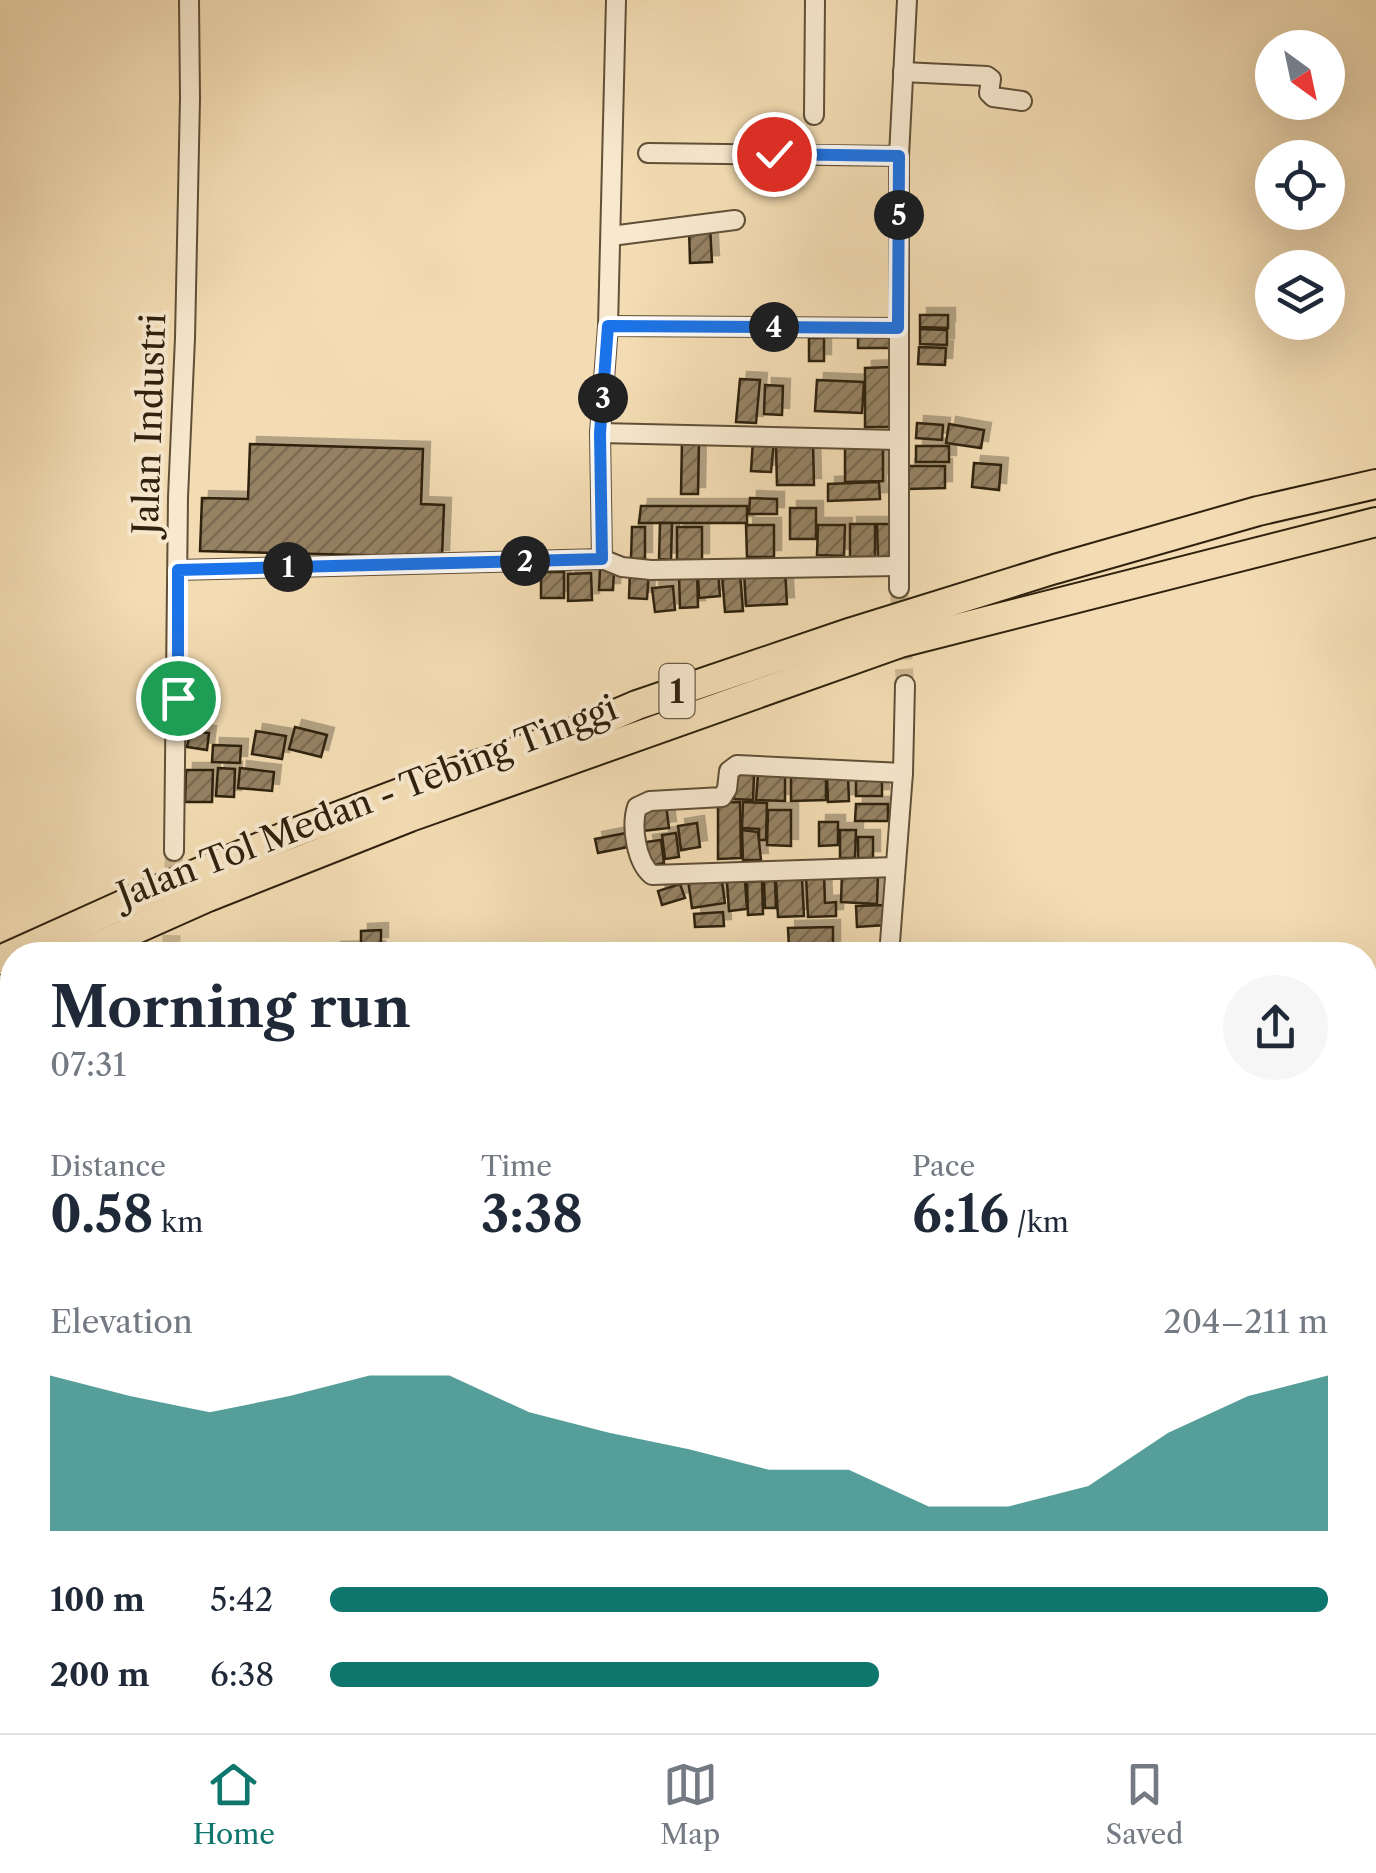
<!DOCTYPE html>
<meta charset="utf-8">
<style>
body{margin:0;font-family:"Libre Caslon Text",serif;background:#f6f6f7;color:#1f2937;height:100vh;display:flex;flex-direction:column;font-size:38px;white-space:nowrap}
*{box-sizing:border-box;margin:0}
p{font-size:32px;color:#747a83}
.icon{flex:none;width:55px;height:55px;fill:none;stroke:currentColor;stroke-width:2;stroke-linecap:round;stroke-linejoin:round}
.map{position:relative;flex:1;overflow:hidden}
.side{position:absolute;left:0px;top:942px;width:1378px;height:792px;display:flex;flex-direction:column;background:#fff;border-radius:40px 40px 0 0;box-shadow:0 10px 40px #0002}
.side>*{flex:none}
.needle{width:65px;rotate:147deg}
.buttons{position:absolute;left:1255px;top:30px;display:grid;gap:20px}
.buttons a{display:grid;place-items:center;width:90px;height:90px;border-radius:50%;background:#fff;box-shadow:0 10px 40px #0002;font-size:50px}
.pin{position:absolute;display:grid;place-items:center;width:85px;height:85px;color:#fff;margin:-42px;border:5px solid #fff;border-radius:50%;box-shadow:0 2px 10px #0007}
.km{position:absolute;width:50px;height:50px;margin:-25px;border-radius:50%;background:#222;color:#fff;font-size:28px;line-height:50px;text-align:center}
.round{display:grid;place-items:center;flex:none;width:105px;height:105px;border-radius:52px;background:#f6f6f7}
.overview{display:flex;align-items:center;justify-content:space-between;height:170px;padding:0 50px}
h1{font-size:55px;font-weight:800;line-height:75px}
.stats{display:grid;grid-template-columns:repeat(3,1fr);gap:15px;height:170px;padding:10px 50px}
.stats div{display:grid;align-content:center}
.stats b{font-size:50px;font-weight:800}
.stats small{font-size:28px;font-weight:400}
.stats p{font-size:28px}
.chart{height:280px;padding:20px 50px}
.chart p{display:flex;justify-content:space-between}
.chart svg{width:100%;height:180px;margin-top:10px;fill:#0f766e;opacity:.7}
ul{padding:0 50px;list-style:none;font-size:32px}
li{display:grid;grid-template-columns:160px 120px 1fr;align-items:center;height:75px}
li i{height:25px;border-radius:12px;background:#0f766e}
.dock{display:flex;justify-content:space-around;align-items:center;height:140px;border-top:2px solid #e0e1e3;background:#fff;font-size:28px;color:#747a83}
.dock a{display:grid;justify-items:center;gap:5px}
.dock .selected{color:#0f766e}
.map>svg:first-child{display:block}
.building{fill:url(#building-hatch);stroke:#2f210e;stroke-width:2.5;filter:url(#shadow)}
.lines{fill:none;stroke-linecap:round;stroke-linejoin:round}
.minor-tunnel{stroke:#ccb792;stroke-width:18;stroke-dasharray:18 9;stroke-linecap:butt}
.minor-casing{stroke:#605037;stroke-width:22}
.highway-casing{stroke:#2f210e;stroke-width:32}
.minor{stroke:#f7e8ce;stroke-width:18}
.highway{stroke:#f3dcb3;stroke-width:28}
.route-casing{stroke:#fff;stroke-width:20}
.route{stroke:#1a73e8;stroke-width:12}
.labels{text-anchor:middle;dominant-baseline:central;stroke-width:8;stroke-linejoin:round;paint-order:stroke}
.shield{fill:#f7e8ce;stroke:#6b5d48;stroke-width:2.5}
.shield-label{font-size:32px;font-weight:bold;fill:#2f210e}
.street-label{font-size:35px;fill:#2f210e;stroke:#f7e8ce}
</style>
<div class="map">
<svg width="1376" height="1733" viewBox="0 0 1376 1733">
<defs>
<pattern id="building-hatch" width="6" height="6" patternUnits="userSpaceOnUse" patternTransform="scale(2.5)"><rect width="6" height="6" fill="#958264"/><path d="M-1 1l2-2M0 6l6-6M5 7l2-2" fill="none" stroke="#7a6a51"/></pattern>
<filter id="shadow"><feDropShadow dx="7" dy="-7" stdDeviation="0" flood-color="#0004"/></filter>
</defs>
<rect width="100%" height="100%" fill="#f3dcb3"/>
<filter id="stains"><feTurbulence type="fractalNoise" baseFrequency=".002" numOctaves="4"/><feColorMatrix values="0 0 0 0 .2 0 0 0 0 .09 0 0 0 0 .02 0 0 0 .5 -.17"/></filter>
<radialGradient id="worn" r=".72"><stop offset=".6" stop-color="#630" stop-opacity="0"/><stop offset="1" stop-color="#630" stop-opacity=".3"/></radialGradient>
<!-- building -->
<g class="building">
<path d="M710,226l2,36 -22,1 -1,-36z"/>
<path d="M920,315h28v13l-28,-1z"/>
<path d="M920,329l27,1v15l-27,-1z"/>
<rect x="858" y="331" width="35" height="17"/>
<rect x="809" y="338" width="15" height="23"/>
<path d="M919,347l27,1 -1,17 -27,-1z"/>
<path d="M891,367v60h-26v-59z"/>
<path d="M740,379l20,1 -4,43 -20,-1z"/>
<path d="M817,380l47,2 -2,31 -47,-2z"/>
<path d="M765,385l18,1 -1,29 -18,-1z"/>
<path d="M917,423l26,2 -1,15 -26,-2z"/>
<path d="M949,424l35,6 -3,18 -35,-5z"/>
<path d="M682,439l17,1 -1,54h-17z"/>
<path d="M753,440l21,1 -3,31 -20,-1z"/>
<path d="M813,443l1,42h-37l-1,-41z"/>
<path d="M250,444l173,5 -2,55 23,1 -2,52 -242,-6 2,-53 46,1z"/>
<rect x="916" y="446" width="33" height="16"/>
<path d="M845,448h38v33l-38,1z"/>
<path d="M974,463l27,2 -2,25 -27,-3z"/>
<path d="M908,466h37v22l-37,1z"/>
<path d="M879,482l1,17 -52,2v-17z"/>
<path d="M750,498l27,1v15h-28z"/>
<path d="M641,506h106v17h-108z"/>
<rect x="790" y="508" width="26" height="31"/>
<path d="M660,523h12l-1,37 -12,-1z"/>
<rect x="850" y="524" width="25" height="33"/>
<path d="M877,524h13l1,33h-13z"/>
<path d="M746,525h28v32h-27z"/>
<path d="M818,525h27l-1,31 -27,-1z"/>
<path d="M632,527h13v32h-14z"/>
<rect x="677" y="527" width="25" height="33"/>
<path d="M600,569l14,1 -1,20h-14z"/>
<path d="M785,569l2,35 -41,2 -2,-35z"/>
<path d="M630,570l19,1 -2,28 -18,-1z"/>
<rect x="541" y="572" width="23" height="26"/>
<path d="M718,572l2,24 -21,2 -1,-25z"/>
<path d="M591,573l1,27 -24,1v-27z"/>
<path d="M697,573l1,34 -18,1 -1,-34z"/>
<path d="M740,573l3,38 -18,1 -3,-37z"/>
<path d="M673,586l2,24 -20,2 -3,-24z"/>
<path d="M295,727l32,8 -6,22 -32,-8z"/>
<path d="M190,731l19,2 -2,17 -20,-3z"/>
<path d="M256,731l30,5 -4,23 -30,-5z"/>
<path d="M213,745l28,1 -1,17 -28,-1z"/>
<path d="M218,768l17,1 -1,28 -18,-1z"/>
<path d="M240,768l34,4 -2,19 -34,-3z"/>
<path d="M186,770h27l-1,32h-27z"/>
<path d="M735,773l19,1 -1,26 -19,-1z"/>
<path d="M758,775l27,1v25l-29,-1z"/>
<path d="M791,777h35v23l-35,1z"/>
<path d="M848,777l1,24 -21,1 -1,-24z"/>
<rect x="856" y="780" width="26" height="16"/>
<path d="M740,802l1,56 -23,1v-56z"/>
<path d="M743,802l24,1 -1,37h-7v-11l-17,-1z"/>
<path d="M856,804h32v17h-33z"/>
<path d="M666,805l3,23 -27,3 -2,-22z"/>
<path d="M768,810h23v36l-24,-1z"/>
<path d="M819,822h19v23l-19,1z"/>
<path d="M697,823l3,24 -19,3 -3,-24z"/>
<path d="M742,830l16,2 3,28h-18z"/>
<path d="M840,830h16l-1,28h-15z"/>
<path d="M631,832l2,14 -35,7 -3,-14z"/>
<path d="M676,833l3,24 -14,2 -3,-24z"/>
<rect x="858" y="837" width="15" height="21"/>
<path d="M661,840l3,23 -14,3 -4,-24z"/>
<path d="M842,873l36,1 -1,30 -36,-2z"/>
<path d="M824,874l1,29 11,-1v14l-28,1 -2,-42z"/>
<path d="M721,875l4,28 -33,5 -4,-28z"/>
<path d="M802,879l2,37 -26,1 -2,-37z"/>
<path d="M745,881l2,28 -18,2 -2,-29z"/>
<path d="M762,881l1,33 -15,1 -1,-33z"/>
<path d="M764,881h11l1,27h-11z"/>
<path d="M680,884l5,14 -23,7 -4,-14z"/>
<path d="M884,905l2,20 -29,2 -1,-21z"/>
<path d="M723,912l1,14 -29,1 -1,-13z"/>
<path d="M833,927v21l-44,1 -1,-21z"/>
<path d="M381,930v14l-20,1v-14z"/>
<path d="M378,948v7h-43l-1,-6z"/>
<rect x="0" y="1041" width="12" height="40"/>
<path d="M0,1107l12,1v35l-12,-1z"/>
<path d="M1376,1122v78l-10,2 -1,-78z"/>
<path d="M0,1149h12v31l-12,1z"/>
<rect x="0" y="1188" width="12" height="31"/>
<path d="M86,1722h39l-3,11h-39z"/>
<rect x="461" y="1722" width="103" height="11"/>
<path d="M651,1722h115v11h-114z"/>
<rect x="225" y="1726" width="61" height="7"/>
</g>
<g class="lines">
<!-- minor-tunnel -->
<g class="minor-tunnel">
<path d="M899,588l6,97"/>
<path d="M171,953l3,-102"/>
</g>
<!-- minor casing -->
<g class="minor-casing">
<g id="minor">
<path d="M903,72l84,4 4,3 -2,14 4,4 29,4"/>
<path d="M814,115l1,-115"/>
<path d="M648,153l251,3"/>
<path d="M611,236l124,-16"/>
<path d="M608,326l290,2"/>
<path d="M600,433l298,7"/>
<path d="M602,559l-2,-126 8,-107 8,-326"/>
<path d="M178,570l424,-11 20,8 29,3 247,-4"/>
<path d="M899,588v-432l8,-156"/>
<path d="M174,851l4,-354 7,-159 5,-240 -1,-98"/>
<path d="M895,867l-243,8c-16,-13 -21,-49 -15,-68l13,-6 72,-4 5,-8 2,-18 8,-6 166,8"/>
<path d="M171,953v2"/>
<path d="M889,955l14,-182 2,-88"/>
<path d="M3,1102h9"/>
<path d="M1365,1295h11"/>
<path d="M0,1420l12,2"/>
<path d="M0,1579l12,-2"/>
<path d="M154,1733v-11"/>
</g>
</g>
<!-- highway casing -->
<g class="highway-casing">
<g id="highway">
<path d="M78,955l130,-58 202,-80 490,-174 476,-121"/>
<path d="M0,960l131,-59 160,-67 159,-60 119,-40 68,-29 215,-73 203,-63 203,-58 118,-27"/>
<path d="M0,991l12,-6"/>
</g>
</g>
<!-- minor -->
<use href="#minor" class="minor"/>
<!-- highway -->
<use href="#highway" class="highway"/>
</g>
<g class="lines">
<!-- route casing -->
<g class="route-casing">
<path id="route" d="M178,698v-128l424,-11 -2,-126 8,-107 290,2 1,-172 -125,-2"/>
</g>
<!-- route -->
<use href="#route" class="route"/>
</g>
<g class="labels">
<!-- shield labels -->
<rect class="shield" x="659.5" y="664" width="35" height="54" rx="8"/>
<g class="shield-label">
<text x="677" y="691">1</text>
</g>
<!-- street labels -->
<g class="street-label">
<text transform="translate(149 424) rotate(-88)">Jalan Industri</text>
<text transform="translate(367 801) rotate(-21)">Jalan Tol Medan - Tebing Tinggi</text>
</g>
</g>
<rect width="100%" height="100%" filter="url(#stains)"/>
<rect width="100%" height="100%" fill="url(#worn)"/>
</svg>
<div class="buttons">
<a><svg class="needle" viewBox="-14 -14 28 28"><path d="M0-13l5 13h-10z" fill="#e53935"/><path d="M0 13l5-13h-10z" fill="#747a83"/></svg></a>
<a><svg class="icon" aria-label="locate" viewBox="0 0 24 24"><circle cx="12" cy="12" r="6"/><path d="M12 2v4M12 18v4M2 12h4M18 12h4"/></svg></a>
<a><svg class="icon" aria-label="layers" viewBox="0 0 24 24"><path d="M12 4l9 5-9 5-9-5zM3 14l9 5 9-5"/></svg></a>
</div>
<div class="pin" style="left:178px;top:698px;background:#1e9e55"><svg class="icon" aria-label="arrive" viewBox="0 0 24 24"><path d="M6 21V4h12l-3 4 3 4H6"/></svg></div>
<div class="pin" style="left:774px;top:154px;background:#d93025"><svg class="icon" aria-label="check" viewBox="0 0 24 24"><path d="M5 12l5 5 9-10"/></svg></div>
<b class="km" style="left:288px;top:567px">1</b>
<b class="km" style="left:525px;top:561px">2</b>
<b class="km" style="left:603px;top:398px">3</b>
<b class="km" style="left:774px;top:327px">4</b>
<b class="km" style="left:899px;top:215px">5</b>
<section class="side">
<div class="overview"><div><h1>Morning run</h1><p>07:31</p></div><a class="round"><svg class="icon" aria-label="share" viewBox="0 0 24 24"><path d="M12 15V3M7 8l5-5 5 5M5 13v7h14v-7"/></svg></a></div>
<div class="stats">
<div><p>Distance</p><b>0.58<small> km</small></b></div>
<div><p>Time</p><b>3:38</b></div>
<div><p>Pace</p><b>6:16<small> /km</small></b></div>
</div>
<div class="chart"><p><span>Elevation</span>204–211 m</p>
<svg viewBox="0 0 160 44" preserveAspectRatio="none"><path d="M0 44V6L10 11L20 15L30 11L40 6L50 6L60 15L70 20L80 24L90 29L100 29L110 38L120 38L130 33L140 20L150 11L160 6V44z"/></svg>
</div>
<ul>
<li><b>100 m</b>5:42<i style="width:100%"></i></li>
<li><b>200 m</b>6:38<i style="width:55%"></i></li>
</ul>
</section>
</div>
<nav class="dock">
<a class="selected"><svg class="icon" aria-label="home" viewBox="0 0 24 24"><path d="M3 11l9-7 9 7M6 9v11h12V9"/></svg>Home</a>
<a><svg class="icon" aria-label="map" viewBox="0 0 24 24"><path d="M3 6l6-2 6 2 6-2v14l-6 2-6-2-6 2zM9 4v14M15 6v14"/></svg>Map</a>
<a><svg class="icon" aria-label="saved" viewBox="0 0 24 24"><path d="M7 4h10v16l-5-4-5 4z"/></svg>Saved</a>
</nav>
